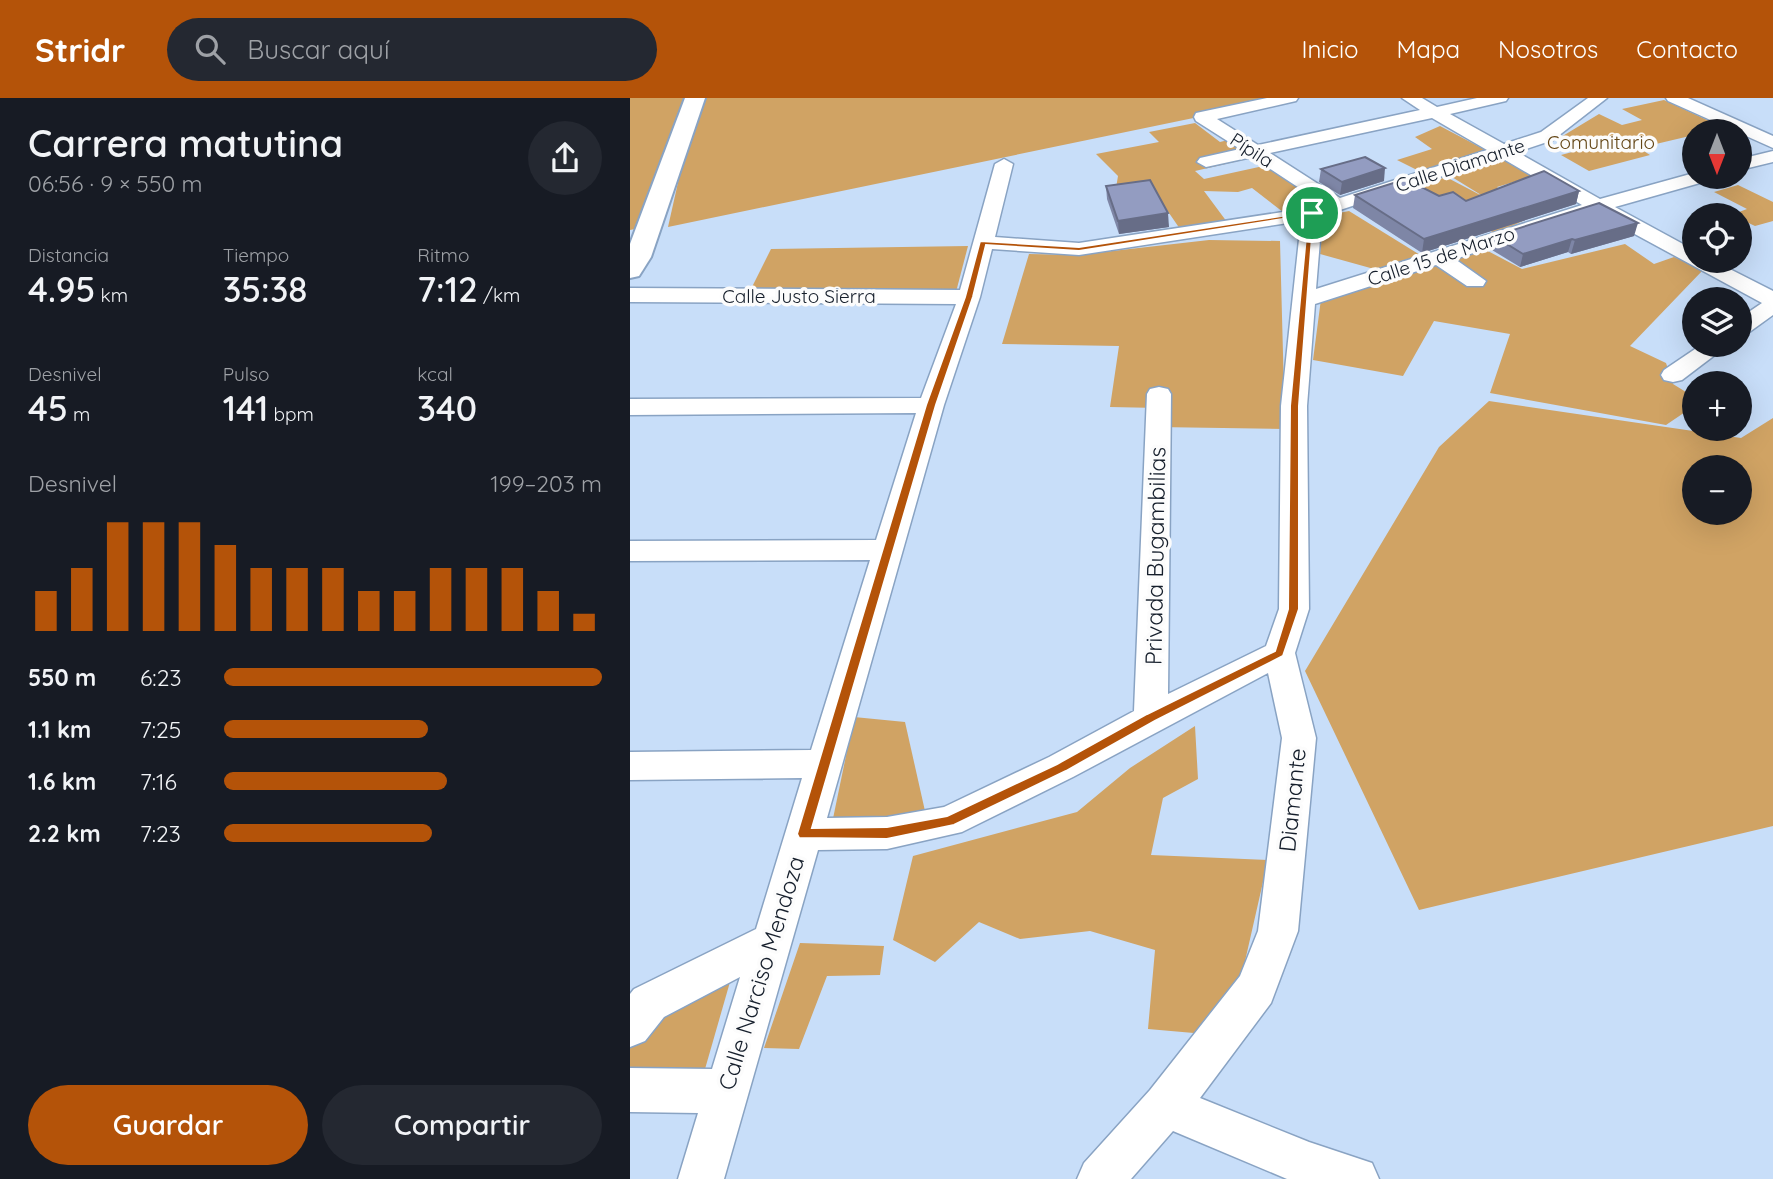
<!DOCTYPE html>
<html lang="es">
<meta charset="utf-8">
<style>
body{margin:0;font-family:Quicksand,sans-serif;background:#242831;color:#f1f3f6;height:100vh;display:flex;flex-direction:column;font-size:26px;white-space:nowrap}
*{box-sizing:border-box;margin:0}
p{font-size:23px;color:#9ea1a6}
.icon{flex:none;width:38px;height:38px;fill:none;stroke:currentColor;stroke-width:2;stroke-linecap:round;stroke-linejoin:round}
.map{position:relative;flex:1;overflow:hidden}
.drawer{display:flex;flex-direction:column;background:#171b24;width:630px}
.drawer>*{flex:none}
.needle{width:46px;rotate:180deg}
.fabs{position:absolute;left:1052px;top:21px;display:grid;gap:14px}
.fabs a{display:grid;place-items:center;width:70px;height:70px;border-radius:50%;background:#171b24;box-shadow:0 7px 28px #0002;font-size:35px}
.pin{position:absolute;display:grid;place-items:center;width:60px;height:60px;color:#fff;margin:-30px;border:4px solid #fff;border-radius:50%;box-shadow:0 2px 7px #0007}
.round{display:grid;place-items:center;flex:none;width:74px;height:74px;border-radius:37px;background:#242831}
.summary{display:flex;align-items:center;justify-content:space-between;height:119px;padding:0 28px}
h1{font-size:38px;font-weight:600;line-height:52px}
.stats{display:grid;grid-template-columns:repeat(3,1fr);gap:10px;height:119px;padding:7px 28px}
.stats div{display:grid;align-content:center}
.stats b{font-size:35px;font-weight:600}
.stats small{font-size:19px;font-weight:400}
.stats p{font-size:19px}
.chart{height:196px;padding:14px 28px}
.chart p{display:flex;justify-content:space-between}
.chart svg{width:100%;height:126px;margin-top:7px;stroke:#b45309;stroke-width:6}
.button{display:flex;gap:14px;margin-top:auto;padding:14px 28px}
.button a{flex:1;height:80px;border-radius:42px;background:#b45309;color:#fff;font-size:28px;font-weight:600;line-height:80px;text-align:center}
.button a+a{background:#242831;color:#f1f3f6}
ul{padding:0 28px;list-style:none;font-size:23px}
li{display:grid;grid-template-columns:112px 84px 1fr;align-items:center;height:52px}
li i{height:18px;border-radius:9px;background:#b45309}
header{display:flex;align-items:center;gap:42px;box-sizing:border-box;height:98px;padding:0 35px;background:#b45309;color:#fff}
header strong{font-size:33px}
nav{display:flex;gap:38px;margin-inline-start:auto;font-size:24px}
.search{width:490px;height:63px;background:#242831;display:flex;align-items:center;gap:18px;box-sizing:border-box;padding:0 24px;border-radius:38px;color:#9ea1a6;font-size:26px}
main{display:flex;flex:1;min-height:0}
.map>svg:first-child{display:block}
.green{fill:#d0a364;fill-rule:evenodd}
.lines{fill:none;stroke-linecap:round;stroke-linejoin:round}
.minor-casing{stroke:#89a3c3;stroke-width:3}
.tertiary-casing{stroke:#89a3c3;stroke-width:4}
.minor{fill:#fff;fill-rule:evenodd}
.tertiary{fill:#fff;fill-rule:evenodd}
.wall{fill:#7e86a6}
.shaded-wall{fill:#676d87}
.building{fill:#939cc1;stroke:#676d87;stroke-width:2}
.route{fill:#b45309;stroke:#fff;stroke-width:2;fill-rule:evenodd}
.labels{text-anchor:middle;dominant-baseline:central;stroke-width:7;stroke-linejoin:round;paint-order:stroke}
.far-park-label{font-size:19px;fill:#634515;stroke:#fcfcfc}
.far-street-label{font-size:19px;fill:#151e2b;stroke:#fcfcfc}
.street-label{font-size:23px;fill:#151e2b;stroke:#fcfcfc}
</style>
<header>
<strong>Stridr</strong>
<div class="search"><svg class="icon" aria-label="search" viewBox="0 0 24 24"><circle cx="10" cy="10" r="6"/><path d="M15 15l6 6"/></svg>Buscar aquí</div>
<nav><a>Inicio</a><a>Mapa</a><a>Nosotros</a><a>Contacto</a></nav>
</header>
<main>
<section class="drawer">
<div class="summary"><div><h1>Carrera matutina</h1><p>06:56 · 9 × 550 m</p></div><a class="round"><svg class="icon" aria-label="share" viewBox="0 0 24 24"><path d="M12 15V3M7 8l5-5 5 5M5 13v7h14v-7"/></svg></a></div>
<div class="stats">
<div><p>Distancia</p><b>4.95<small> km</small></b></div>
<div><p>Tiempo</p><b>35:38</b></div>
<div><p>Ritmo</p><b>7:12<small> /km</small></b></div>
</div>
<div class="stats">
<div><p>Desnivel</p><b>45<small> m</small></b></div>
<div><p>Pulso</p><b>141<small> bpm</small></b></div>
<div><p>kcal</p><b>340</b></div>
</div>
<div class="chart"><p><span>Desnivel</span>199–203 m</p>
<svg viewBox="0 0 160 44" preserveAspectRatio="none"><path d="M5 44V30M15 44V22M25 44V6M35 44V6M45 44V6M55 44V14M65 44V22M75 44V22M85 44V22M95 44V30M105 44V30M115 44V22M125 44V22M135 44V22M145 44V30M155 44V38"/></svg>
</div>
<ul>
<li><b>550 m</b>6:23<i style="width:100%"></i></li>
<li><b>1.1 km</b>7:25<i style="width:54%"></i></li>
<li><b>1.6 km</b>7:16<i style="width:59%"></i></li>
<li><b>2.2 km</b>7:23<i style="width:55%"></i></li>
</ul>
<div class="button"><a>Guardar</a><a>Compartir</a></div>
</section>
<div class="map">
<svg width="1143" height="1081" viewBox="0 0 1143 1081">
<rect width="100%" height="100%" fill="#c8def9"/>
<!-- green -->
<g class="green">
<path d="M0,0h65l-45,128 -20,4z"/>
<path d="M67,0h593l-622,129z"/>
<path d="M1034,2l67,31h-37v4l-55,13 11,7 -61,16 -28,-16 15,-4 -20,-11 43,-26 23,11 20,-5 -20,-11z"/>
<path d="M565,25l25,19 12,-3 24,18 -61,14 9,8 64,-14 52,37 -37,10 -31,-24 -14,4 -34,-1 23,31 -47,7 -24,-35h-41l3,-18 -22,-22 63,-12 -10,-10z"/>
<path d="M810,28l53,28 -64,22 -32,-16 35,-11 -17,-12z"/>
<path d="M868,58l35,20 -36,11 15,14 13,19 -30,14 -45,-31 -69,-4 65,-22 40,21 -39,-24z"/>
<path d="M1108,87l35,17v19l-18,5 -15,-7v-4h-9l16,-6 -33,-17z"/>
<path d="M719,113l76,47 -51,11 -54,-15 4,-38z"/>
<path d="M579,142l71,1 5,188 -128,-2 2,-19 -49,-1 9,-61 -117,-2 27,-90 48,1z"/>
<path d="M995,146l29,20 20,-7 29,13 -73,76 36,17 7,21 21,13v9l-28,19 -176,-32 20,-59 -76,-13 -31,55 -90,-16 8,-61 165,-49 36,19z"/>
<path d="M338,148l-12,46 -208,3 23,-46z"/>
<path d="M859,303l252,37 32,-20v408l-354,84 -114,-239 134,-224zM1064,369h46v46h-46z"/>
<path d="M224,619l51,5 20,89 -95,22z"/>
<path d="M565,628l3,53 -35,19 -12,57 117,5 -40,176 -80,-7 7,-79 -65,-19 -70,8 -41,-17 -44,40 -42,-22 20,-84 164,-44 53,-44z"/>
<path d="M170,845l84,3 -4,29 -53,1 -28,73 -35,-1z"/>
<path d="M104,870l-33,115 -71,-8v-32l22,-33z"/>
</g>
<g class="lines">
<!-- minor casing -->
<g class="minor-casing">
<g id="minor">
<path d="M637,0h31l-2,3 -79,18 41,26 162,-35 -18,-12h20l15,9 40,-9h31l-2,3 -56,13 54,30 37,-12 47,-34h19l-54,42 -36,12 83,47 94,-26v4h15l-2,4 -92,26 79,43v11h20l59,30v24l-25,18 -8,2v-17l22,-15 -166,-90 -141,46 31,22 -3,5h-16l-31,-21 -121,39 -8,102 2,203 -14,44 21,85 -18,193 -27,72 -71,95 109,44 63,21 7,16h-92l-114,-48 -42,48h-54l7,-16 66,-73 90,-114 18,-45 24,-193 -14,-65 -195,104 -111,55 -75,17 -69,1 -94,329h-46l20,-66 -68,-1v-44l82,1 28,-92 -76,40 -19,24 -15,6v-53l4,-5 122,-60 46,-151 -172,2v-28l181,-2 59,-190 -240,1v-20l246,-1 40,-127 -286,2v-16l291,-1 35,-94 -326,-2v-14l330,2 35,-126 9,-5 9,5 -18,73 84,6 230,-35 13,-5 -70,-46 -46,10 -9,-5 3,-4 40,-9 -44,-28 -2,-4 2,-4zM802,20l55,32 -147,48 -70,-45zM870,59l82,48 -266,84 6,-73zM671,123l-20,185 -2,203 -13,37 -98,48 3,-300 -3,-5 -9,-2 -9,2 -3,5 -13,317 -85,46 -105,50 -57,10 -60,1 117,-413 36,-108 12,-48 87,6z"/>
<path d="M1036,0h22l85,38v12l-105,-47z"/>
<path d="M1143,53v11l-33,8v-11z"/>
<path d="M1071,247h27l-46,35 -9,2 -9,-2 -3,-5 3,-5z"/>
</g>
</g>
<!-- tertiary casing -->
<g class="tertiary-casing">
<path id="tertiary" d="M55,0h20l-54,159 -12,19 -9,2v-34z"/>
</g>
<!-- minor -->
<use href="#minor" class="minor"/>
<!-- tertiary -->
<use href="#tertiary" class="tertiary"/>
</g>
<!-- wall -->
<g class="wall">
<path d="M691,71l63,12 -44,14 -21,-13z"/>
<path d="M476,88l63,41 -50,7 -12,-35z"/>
<path d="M949,93l-3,13 -154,49 -69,-45 2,-13 84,1 27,5z"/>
<path d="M864,138h140l-63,18 -3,-2 -48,15 -28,-17z"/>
</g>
<!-- shaded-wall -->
<g class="shaded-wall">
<path d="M755,70l-1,13 -44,14 2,-13z"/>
<path d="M949,93l-3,13 -154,49 2,-14z"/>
<path d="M538,115l1,14 -50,7 -1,-13z"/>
<path d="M1008,125l-4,13 -63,18 4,-14z"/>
<path d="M942,141l-4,13 -48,15 3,-13z"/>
</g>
<!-- building -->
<g class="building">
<path d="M735,59l20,11 -43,14 -21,-13z"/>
<path d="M914,73l35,20 -155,48 -69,-44 51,-16 33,17 14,-4 13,9z"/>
<path d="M520,82l18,33 -50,8 -12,-35z"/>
<path d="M969,105l39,20 -63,17 -3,-1 -49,15 -29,-18z"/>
</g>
<!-- route -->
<path class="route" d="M684,113l-15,195v203l-16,47 -128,65 -89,50 -112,54 -67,14 -88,-1 -2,-4 129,-429 39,-108 15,-56 99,6zM678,117l-18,191 -2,203 -13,42 -128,63 -90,50 -110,52 -60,11 -75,1 124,-423 37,-108 13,-52 93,6z"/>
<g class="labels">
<!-- far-park labels -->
<g class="far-park-label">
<text x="971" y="44">Comunitario</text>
</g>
<!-- far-street labels -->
<g class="far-street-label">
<text transform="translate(622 52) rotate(33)">Pípila</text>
<text transform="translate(830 67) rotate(-18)">Calle Diamante</text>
<text transform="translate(811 158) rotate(-18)">Calle 15 de Marzo</text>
<text x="169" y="198">Calle Justo Sierra</text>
</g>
<!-- street labels -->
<g class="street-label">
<text transform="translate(525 458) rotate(-89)">Privada Bugambilias</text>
<text transform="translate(662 702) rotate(-84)">Diamante</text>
<text transform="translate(131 875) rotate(-73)">Calle Narciso Mendoza</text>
</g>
</g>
</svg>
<div class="fabs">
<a><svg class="needle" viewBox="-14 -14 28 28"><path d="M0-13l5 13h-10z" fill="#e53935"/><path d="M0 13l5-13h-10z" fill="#9ea1a6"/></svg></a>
<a><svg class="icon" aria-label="locate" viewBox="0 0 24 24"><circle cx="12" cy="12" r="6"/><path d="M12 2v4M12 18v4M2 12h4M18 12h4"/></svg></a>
<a><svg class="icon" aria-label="layers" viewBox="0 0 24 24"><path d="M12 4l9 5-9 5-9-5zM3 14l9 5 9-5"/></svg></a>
<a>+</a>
<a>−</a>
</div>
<div class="pin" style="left:682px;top:115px;background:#1e9e55"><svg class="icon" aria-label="arrive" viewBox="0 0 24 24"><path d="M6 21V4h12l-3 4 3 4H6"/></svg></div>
</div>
</main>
